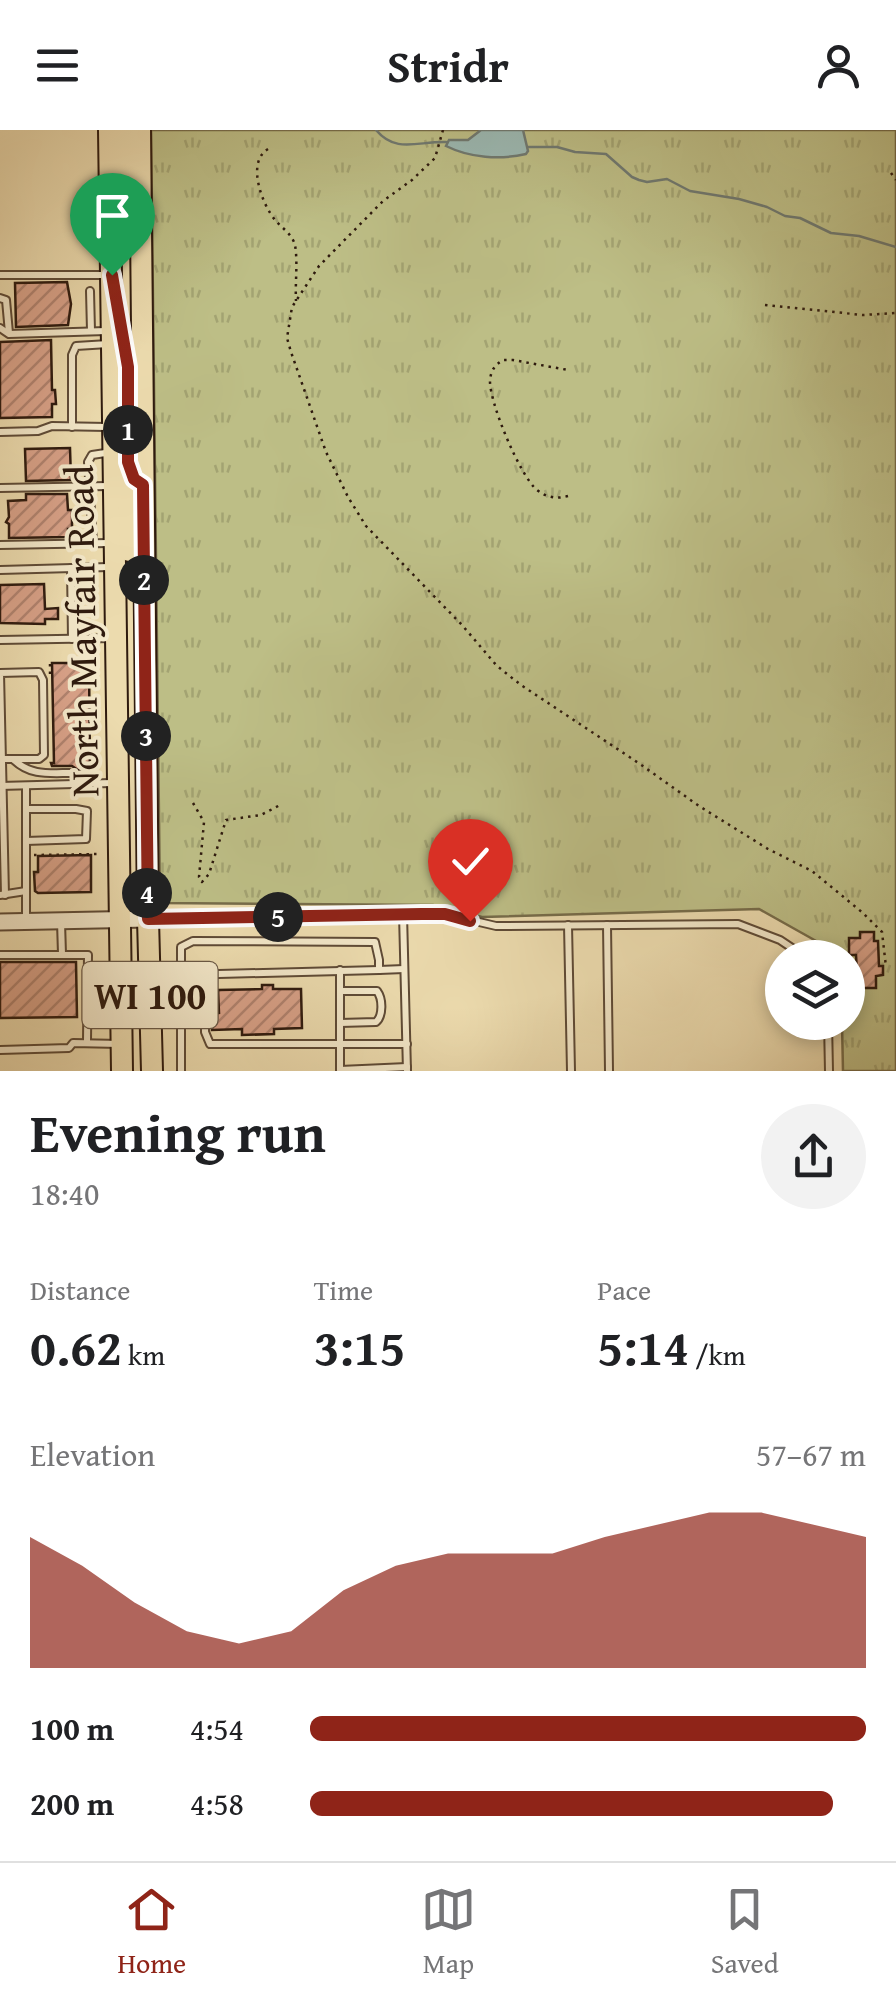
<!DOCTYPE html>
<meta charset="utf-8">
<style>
body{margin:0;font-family:"Gentium Book Plus",serif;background:#f2f2f2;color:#202124;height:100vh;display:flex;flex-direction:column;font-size:38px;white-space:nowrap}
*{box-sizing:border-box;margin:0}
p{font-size:32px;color:#757577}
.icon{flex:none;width:55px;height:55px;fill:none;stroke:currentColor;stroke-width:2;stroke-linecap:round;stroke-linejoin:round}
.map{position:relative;height:941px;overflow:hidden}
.side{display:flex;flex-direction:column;background:#fff;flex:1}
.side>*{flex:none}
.fabs{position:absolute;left:765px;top:810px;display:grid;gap:20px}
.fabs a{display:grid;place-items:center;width:100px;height:100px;border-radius:50%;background:#fff;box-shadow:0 5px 15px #0003;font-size:50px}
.pin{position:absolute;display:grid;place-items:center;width:85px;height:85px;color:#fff;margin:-102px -42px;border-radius:50% 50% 50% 0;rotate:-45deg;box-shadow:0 0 10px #0007}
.pin .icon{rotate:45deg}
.km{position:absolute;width:50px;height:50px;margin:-25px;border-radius:50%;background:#222;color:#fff;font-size:28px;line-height:50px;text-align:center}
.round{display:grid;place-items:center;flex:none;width:105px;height:105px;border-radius:52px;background:#f2f2f2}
.headline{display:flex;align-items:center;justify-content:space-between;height:170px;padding:0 30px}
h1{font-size:55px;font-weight:600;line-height:75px}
.figures{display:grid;grid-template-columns:repeat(3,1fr);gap:15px;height:170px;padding:10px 30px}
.figures div{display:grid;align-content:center}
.figures b{font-size:50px;font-weight:600}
.figures small{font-size:28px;font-weight:400}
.figures p{font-size:28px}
.chart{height:280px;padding:20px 30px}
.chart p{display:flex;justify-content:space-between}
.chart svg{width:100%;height:180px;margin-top:10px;fill:#8f2418;opacity:.7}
ul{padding:0 30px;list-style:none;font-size:32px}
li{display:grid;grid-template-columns:160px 120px 1fr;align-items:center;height:75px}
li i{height:25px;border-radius:12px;background:#8f2418}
header{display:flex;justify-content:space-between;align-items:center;height:130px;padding:0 30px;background:#fff;font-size:45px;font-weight:600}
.menu{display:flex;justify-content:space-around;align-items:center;height:140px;border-top:2px solid #e0e0e0;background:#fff;font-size:28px;color:#757577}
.menu a{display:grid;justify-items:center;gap:5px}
.menu .selected{color:#8f2418}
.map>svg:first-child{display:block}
.grass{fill:url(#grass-tufts);stroke:#766c4a;stroke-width:2.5}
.water{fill:#9bb9b3;stroke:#6f7971;stroke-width:2.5}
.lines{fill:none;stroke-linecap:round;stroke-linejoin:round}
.stream{stroke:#6f7971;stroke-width:2.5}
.building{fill:url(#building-hatch);stroke:#2e1a0e;stroke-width:2.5}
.service-casing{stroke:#5e4a36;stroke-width:10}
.minor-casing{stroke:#5e4a36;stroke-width:16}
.tertiary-casing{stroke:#5e4a36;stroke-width:19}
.primary-casing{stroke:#2e1a0e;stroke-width:24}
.path{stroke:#2e1a0e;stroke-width:2.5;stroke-dasharray:2.5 5;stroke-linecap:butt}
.service{stroke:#f3e8ca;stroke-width:6}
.minor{stroke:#f3e8ca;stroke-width:12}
.tertiary{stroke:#f3e8ca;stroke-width:15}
.primary{stroke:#ecdbae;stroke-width:20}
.route-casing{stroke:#fff;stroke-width:20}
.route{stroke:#8f2418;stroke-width:12}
.labels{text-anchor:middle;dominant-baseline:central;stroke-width:8;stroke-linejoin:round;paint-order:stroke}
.shield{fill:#f3e8ca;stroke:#695846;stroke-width:2.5}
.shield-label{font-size:38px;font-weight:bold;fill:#2e1a0e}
.street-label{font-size:40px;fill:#2e1a0e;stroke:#f3e8ca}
</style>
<header><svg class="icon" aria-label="menu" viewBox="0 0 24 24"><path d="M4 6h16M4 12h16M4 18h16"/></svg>Stridr<svg class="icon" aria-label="person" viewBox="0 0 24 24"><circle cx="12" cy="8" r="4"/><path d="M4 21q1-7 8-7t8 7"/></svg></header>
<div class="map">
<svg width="896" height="941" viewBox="0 0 896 941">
<defs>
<pattern id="grass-tufts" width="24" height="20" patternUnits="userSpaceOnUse" patternTransform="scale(2.5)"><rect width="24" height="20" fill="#bdbe86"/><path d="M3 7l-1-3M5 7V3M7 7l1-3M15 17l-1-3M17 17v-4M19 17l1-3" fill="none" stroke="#a3a372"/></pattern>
<pattern id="building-hatch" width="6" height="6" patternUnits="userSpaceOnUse" patternTransform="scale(2.5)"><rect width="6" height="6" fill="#d8a188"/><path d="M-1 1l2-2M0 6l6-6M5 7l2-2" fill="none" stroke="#b0826e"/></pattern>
</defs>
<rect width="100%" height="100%" fill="#ecdbae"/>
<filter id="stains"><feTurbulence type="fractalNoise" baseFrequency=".002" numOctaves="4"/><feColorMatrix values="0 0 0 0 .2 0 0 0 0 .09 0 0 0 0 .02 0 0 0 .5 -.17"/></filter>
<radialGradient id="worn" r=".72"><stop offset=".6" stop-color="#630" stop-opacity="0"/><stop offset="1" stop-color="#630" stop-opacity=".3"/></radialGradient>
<!-- grass -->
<path class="grass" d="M151,0h745v941h-53l-1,-48 6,-1v-64l-12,-1 -2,-6 -75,-42 -277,8 -49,-12 -273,-2z"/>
<!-- water -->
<path class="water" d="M481,0h42l5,21 -2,3c-26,6 -56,4 -80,-8l3,-6h19z"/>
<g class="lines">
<!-- stream -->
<g class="stream">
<path d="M376,0c20,24 42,11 70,12"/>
<path d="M528,17h29l18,5 31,2 26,23 7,3 8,2 20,-3 23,12 49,8 28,8 18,9 15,2 31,15 28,3 37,11"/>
</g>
</g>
<!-- building -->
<g class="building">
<path d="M67,152l4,22 -3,21 -52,2 -1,-44z"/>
<path d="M51,210l1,50h3l1,14h-4v13l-52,1v-76z"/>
<path d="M70,318l1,32 -45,1 -1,-32z"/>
<path d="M26,364h41l1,16h4v19h-4v8l-59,1v-14l-3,-2 3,-5 -1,-16 18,-1z"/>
<path d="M44,454l1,25 13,-1v11h-13v5l-45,-1v-38z"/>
<path d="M52,533h37l1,107h-12l-6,-4h-20l-1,-3h3z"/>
<path d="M91,725v37l-53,1 -3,-2 -1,-19h4v-16z"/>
<path d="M860,802h14v9h4l1,25h4v9l-7,1v12h-28v-15h9l-1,-18h-7v-17h11z"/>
<path d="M0,832h76l1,55 -77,1z"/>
<path d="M262,855h11v4h28l1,39 -28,1v5l-32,1v-6l-30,1v-16l7,-1 -1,-23 44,-1z"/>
</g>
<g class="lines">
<!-- service casing -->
<g class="service-casing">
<g id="service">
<path d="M0,145h105"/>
<path d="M90,161l1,40"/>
<path d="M0,168l6,2 3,33"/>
<path d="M0,198l9,6 97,-3"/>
<path d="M72,297v-72l4,-9 32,-2"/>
<path d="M0,302l38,-1 14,-5 55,1"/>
<path d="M0,358l108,-2"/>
<path d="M93,413l-5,-81 4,-7 20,-3"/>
<path d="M0,415l109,-2"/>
<path d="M71,438l1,71"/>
<path d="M0,440l109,-3"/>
<path d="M0,510l114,-2"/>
<path d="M2,629h37l5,-4 -1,-75 -4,-8 -39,1 5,222"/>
<path d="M14,630c17,16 35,13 58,13l9,11"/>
<path d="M0,656l112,-3"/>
<path d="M26,656v134"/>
<path d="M26,679h50l11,2 -1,28 -60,2"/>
<path d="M0,765l26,-4"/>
<path d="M61,792l1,32"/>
<path d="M568,795l3,146"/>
<path d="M607,795l2,146"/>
<path d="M0,825h88l-1,86"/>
<path d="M340,840v101"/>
<path d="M205,843v59l5,12h197"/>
<path d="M181,845l198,-5"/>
<path d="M340,861h37c6,8 6,25 -1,31l-36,1"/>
<path d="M828,892l1,49"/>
<path d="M0,920l69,-2 4,-5 47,1"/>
<path d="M340,940l67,-3"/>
<path d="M181,941v-124l12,-6 182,1 4,18v10l25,-1"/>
<path d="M407,941l-4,-157h42l51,12 242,-2 42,16 27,18"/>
</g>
</g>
<!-- minor casing -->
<g class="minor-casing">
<path id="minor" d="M148,789l255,-5"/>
</g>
<!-- tertiary casing -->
<g class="tertiary-casing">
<path id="tertiary" d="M0,792l148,-3"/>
</g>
<!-- primary casing -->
<g class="primary-casing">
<g id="primary">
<path d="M109,0l13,941"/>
<path d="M125,0v68l6,29"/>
<path d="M140,0l8,789 4,152"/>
<path d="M123,208l4,29 1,95 6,17 7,5"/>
<path d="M120,358c14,16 9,42 9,63"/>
</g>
</g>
<!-- path -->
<g class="path">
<path d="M443,0l-8,28 -23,22 -29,21 -64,65 -27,41 -5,31 4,14 35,100 22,45 18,29 96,99 35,41 24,19 119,79 59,42 69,43 44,22 51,42 19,19 4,35"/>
<path d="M268,19c-22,13 -6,55 7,71 7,8 17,14 20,25 3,17 0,38 1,56"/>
<path d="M891,43l5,7"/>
<path d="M765,175l98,10 33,-2"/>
<path d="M568,366c-11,3 -21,2 -31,-6 -17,-14 -48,-88 -47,-110 1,-10 5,-15 13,-20h10l55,10"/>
<path d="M50,534v10"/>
<path d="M193,673l11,19 -5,55 3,5 7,-8 17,-54 35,-5 21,-11"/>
<path d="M34,725l67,-1"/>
</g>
<!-- service -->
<use href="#service" class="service"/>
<!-- minor -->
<use href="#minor" class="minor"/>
<!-- tertiary -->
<use href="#tertiary" class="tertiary"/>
<!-- primary -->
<use href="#primary" class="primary"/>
</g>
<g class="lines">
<!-- route casing -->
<g class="route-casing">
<path id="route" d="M112,145l16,92v95l6,17 9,6 5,434 274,-5h23l25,7"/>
</g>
<!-- route -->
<use href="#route" class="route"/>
</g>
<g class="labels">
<!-- shield labels -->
<rect class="shield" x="82.5" y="832" width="135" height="66" rx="8"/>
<g class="shield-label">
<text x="150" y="865">WI 100</text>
</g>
<!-- street labels -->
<g class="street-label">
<text transform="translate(81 501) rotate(-91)">North Mayfair Road</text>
</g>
</g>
<rect width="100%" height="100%" filter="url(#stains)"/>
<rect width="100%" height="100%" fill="url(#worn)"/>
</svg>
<div class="fabs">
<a><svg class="icon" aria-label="layers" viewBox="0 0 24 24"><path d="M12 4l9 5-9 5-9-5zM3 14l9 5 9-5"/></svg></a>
</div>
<div class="pin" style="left:112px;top:145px;background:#1e9e55"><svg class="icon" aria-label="arrive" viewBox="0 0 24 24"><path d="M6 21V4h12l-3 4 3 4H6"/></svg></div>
<div class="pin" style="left:470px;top:791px;background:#d93025"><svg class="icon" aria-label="check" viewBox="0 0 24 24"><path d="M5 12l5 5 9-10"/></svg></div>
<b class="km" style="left:128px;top:300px">1</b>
<b class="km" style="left:144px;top:450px">2</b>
<b class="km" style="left:146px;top:606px">3</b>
<b class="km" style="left:147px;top:763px">4</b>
<b class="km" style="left:278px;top:787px">5</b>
</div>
<section class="side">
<div class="headline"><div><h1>Evening run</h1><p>18:40</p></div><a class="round"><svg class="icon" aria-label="share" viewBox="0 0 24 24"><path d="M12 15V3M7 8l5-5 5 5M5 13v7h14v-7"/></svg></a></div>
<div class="figures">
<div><p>Distance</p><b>0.62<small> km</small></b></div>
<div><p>Time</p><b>3:15</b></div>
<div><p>Pace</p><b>5:14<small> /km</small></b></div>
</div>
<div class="chart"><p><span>Elevation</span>57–67 m</p>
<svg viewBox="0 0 160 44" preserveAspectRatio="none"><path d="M0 44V12L10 19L20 28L30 35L40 38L50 35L60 25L70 19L80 16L90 16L100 16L110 12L120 9L130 6L140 6L150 9L160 12V44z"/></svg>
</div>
<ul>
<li><b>100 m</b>4:54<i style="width:100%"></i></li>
<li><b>200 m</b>4:58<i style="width:94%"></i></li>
</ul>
</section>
<nav class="menu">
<a class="selected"><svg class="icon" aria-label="home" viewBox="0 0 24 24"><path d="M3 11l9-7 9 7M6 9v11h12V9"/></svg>Home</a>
<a><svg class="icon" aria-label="map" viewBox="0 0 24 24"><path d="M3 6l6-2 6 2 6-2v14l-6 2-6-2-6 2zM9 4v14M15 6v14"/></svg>Map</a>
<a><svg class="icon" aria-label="saved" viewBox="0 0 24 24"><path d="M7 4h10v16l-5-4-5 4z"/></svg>Saved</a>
</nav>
